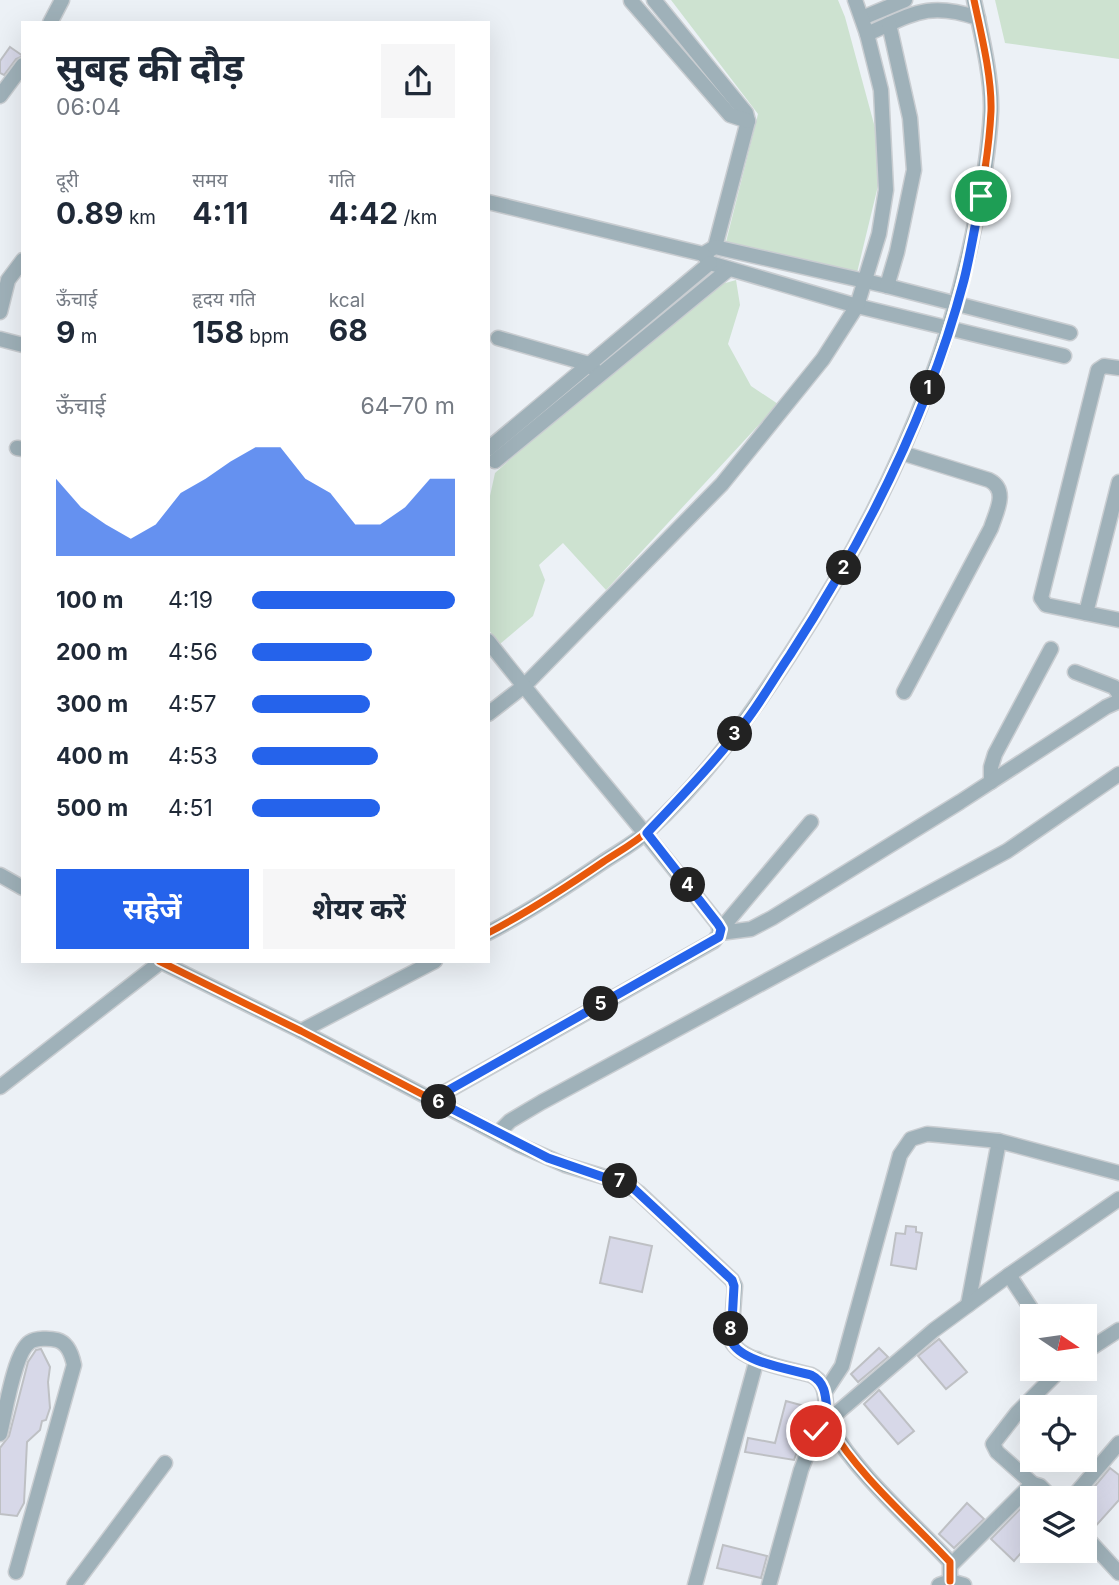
<!DOCTYPE html>
<html lang="hi">
<meta charset="utf-8">
<style>
body{margin:0;font-family:Inter,"Noto Sans Devanagari",sans-serif;background:#f6f6f7;color:#1f2937;height:100vh;display:flex;flex-direction:column;font-size:26px;white-space:nowrap}
*{box-sizing:border-box;margin:0}
p{font-size:23px;color:#747a83}
.icon{flex:none;width:38px;height:38px;fill:none;stroke:currentColor;stroke-width:2;stroke-linecap:round;stroke-linejoin:round}
.map{position:relative;flex:1;overflow:hidden}
.drawer{position:absolute;left:21px;top:21px;width:469px;height:942px;display:flex;flex-direction:column;background:#fff;border-radius:0px;box-shadow:0 7px 28px #0002}
.drawer>*{flex:none}
.needle{width:46px;rotate:103deg}
.buttons{position:absolute;left:1020px;top:1304px;display:grid;gap:14px}
.buttons a{display:grid;place-items:center;width:77px;height:77px;border-radius:0px;background:#fff;box-shadow:0 7px 28px #0002;font-size:35px}
.pin{position:absolute;display:grid;place-items:center;width:60px;height:60px;color:#fff;margin:-30px;border:4px solid #fff;border-radius:50%;box-shadow:0 2px 7px #0007}
.km{position:absolute;width:35px;height:35px;margin:-18px;border-radius:50%;background:#222;color:#fff;font-size:19px;line-height:35px;text-align:center}
.round{display:grid;place-items:center;flex:none;width:74px;height:74px;border-radius:0px;background:#f6f6f7}
.overview{display:flex;align-items:center;justify-content:space-between;height:119px;padding:0 35px}
h1{font-size:38px;font-weight:700;line-height:52px}
.stats{display:grid;grid-template-columns:repeat(3,1fr);gap:10px;height:119px;padding:7px 35px}
.stats div{display:grid;align-content:center}
.stats b{font-size:30px;font-weight:700}
.stats small{font-size:19px;font-weight:400}
.stats p{font-size:19px}
.chart{height:196px;padding:14px 35px}
.chart p{display:flex;justify-content:space-between}
.chart svg{width:100%;height:126px;margin-top:7px;fill:#2563eb;opacity:.7}
.cta{display:flex;gap:14px;margin-top:auto;padding:14px 35px}
.cta a{flex:1;height:80px;border-radius:0px;background:#2563eb;color:#fff;font-size:28px;font-weight:700;line-height:80px;text-align:center}
.cta a+a{background:#f6f6f7;color:#1f2937}
ul{padding:0 35px;list-style:none;font-size:23px}
li{display:grid;grid-template-columns:112px 84px 1fr;align-items:center;height:52px}
li i{height:18px;border-radius:9px;background:#2563eb}
.map>svg:first-child{display:block}
.green{fill:#cde2d0}
.building{fill:#d7d8e8;stroke:#bec0c4;stroke-width:2}
.lines{fill:none;stroke-linecap:round;stroke-linejoin:round}
.minor-casing{stroke:#c9cdd1;stroke-width:17}
.minor{stroke:#9fb1b9;stroke-width:14}
.cycleway-casing{stroke:#fefefe;stroke-width:11}
.cycleway{stroke:#e8590c;stroke-width:7}
.route-casing{stroke:#fff;stroke-width:14}
.route{stroke:#2563eb;stroke-width:9}
</style>
<div class="map">
<svg width="1119" height="1585" viewBox="0 0 1119 1585">
<rect width="100%" height="100%" fill="#ecf1f6"/>
<!-- green -->
<g class="green">
<path d="M671,0h167l7,17 39,144 -29,120 -131,-31 34,-136z"/>
<path d="M995,0h124v59l-114,-16z"/>
<path d="M736,280l4,25 -12,39 23,42 27,18 -172,186 -43,-47 -24,22 6,15 -12,36 -33,28 -12,-15v-124l7,-32 95,-85 83,-64 42,-38z"/>
</g>
<!-- building -->
<g class="building">
<path d="M10,47l13,9 -7,3 -12,16 -4,-2v-12z"/>
<path d="M906,1226l10,1v5l6,1 -6,36 -25,-4 5,-32 9,1z"/>
<path d="M610,1237l42,9 -10,46 -42,-9z"/>
<path d="M939,1339l28,33 -21,17 -28,-33z"/>
<path d="M879,1348l9,9 -30,25 -7,-8z"/>
<path d="M41,1349l9,18 -2,15 2,26 -4,12 -4,1 -2,9 -13,12 -3,61 -7,13 -17,-2v-66l9,-12 19,-74 8,-12z"/>
<path d="M879,1390l35,41 -16,13 -34,-40z"/>
<path d="M786,1401l29,8 -4,14 -7,9 -10,28 -49,-8 3,-14 27,5z"/>
<path d="M1110,1468l9,7v25l-27,30 -7,-5v-27z"/>
<path d="M1032,1497v43l-18,21 -23,-22z"/>
<path d="M967,1503l17,16 -30,29 -15,-14z"/>
<path d="M723,1545l44,11 -6,22 -44,-10z"/>
</g>
<g class="lines">
<!-- minor casing -->
<g class="minor-casing">
<g id="minor">
<path d="M654,0l92,113 2,8 -33,126"/>
<path d="M631,1l99,114 18,6"/>
<path d="M862,18l43,-18"/>
<path d="M50,23l12,-23"/>
<path d="M867,34c46,-20 61,-33 111,-16"/>
<path d="M0,96l23,-31"/>
<path d="M488,202l215,52 12,-7 172,39 183,47"/>
<path d="M703,254l7,9 147,43 207,50"/>
<path d="M887,286l10,-34 17,-82 -4,-52 -21,-94"/>
<path d="M0,312l8,-32 15,-20"/>
<path d="M498,338l91,26 5,5"/>
<path d="M0,339l23,6"/>
<path d="M1119,368l-15,-2 -6,4 -57,228 5,7 73,15"/>
<path d="M17,448l6,1"/>
<path d="M488,449l222,-186"/>
<path d="M902,453l87,27c20,10 7,32 2,48l-87,164"/>
<path d="M495,461l234,-192"/>
<path d="M1086,613l33,-131"/>
<path d="M1075,672l39,15 5,7"/>
<path d="M488,714l36,-28 198,-202 101,-125 34,-53 22,-72 7,-44 -5,-100 -14,-56 -12,-34"/>
<path d="M991,782v-15l4,-13 56,-105"/>
<path d="M0,875l23,13"/>
<path d="M721,929l90,-107"/>
<path d="M488,933c40,-21 77,-45 115,-71 15,-10 32,-19 46,-32 55,-50 99,-111 140,-174 84,-128 151,-267 183,-418 9,-41 17,-85 19,-127 1,-34 -10,-78 -17,-111"/>
<path d="M720,933l31,-4 21,-11 188,-116 146,-95 11,-5 2,-3"/>
<path d="M159,961l142,70 218,114 46,20 60,18 14,10 93,87 3,6 -4,54c8,21 59,29 80,35 22,10 10,35 20,53 27,47 82,94 119,134v19"/>
<path d="M301,1031l134,-70"/>
<path d="M0,1087l162,-126"/>
<path d="M433,1099l281,-158 6,-8 -2,-9c-75,-96 -155,-187 -230,-283"/>
<path d="M498,1133l12,-12 32,-19 465,-251 112,-77"/>
<path d="M1009,1275l27,41"/>
<path d="M968,1305l31,-164"/>
<path d="M1085,1352l34,-22"/>
<path d="M825,1392l17,-26 58,-211 11,-16 16,-5 12,1 60,6 120,32"/>
<path d="M0,1434c5,-19 14,-82 30,-92 6,-4 20,-4 27,-2 11,3 15,15 17,25l-58,207"/>
<path d="M1033,1484l-36,-32 -4,-8 24,-31 45,-45"/>
<path d="M1072,1498l47,-55"/>
<path d="M1085,1536l34,37"/>
<path d="M951,1565l79,-79 3,-2 7,2 12,12"/>
<path d="M74,1585l91,-122"/>
<path d="M695,1585l62,-226"/>
<path d="M769,1585l32,-115 15,-39 118,-101 75,-55 110,-76"/>
<path d="M939,1585l11,-4 14,4"/>
</g>
</g>
<!-- minor -->
<use href="#minor" class="minor"/>
<!-- cycleway casing -->
<g class="cycleway-casing">
<g id="cycleway">
<path d="M488,933c40,-21 77,-45 115,-71 15,-10 32,-19 46,-32 55,-50 99,-111 140,-174 84,-128 151,-267 183,-418 9,-41 17,-85 19,-127 1,-34 -10,-78 -17,-111"/>
<path d="M159,961l142,70 218,114 46,20 60,18 14,10 93,87 3,6 -4,54c8,21 59,29 80,35 22,10 10,35 20,53 27,47 82,94 119,134v19"/>
</g>
</g>
<!-- cycleway -->
<use href="#cycleway" class="cycleway"/>
</g>
<g class="lines">
<!-- route casing -->
<g class="route-casing">
<path id="route" d="M816,1431l12,-11c-3,-17 1,-36 -17,-45 -21,-6 -72,-13 -80,-35l3,-54 -2,-6 -100,-93 -84,-29 -115,-59 286,-162 2,-8 -3,-5 -71,-91c34,-36 69,-72 99,-112 16,-21 29,-44 44,-66 75,-116 139,-241 174,-375 7,-28 11,-56 17,-84"/>
</g>
<!-- route -->
<use href="#route" class="route"/>
</g>
</svg>
<div class="buttons">
<a><svg class="needle" viewBox="-14 -14 28 28"><path d="M0-13l5 13h-10z" fill="#e53935"/><path d="M0 13l5-13h-10z" fill="#747a83"/></svg></a>
<a><svg class="icon" aria-label="locate" viewBox="0 0 24 24"><circle cx="12" cy="12" r="6"/><path d="M12 2v4M12 18v4M2 12h4M18 12h4"/></svg></a>
<a><svg class="icon" aria-label="layers" viewBox="0 0 24 24"><path d="M12 4l9 5-9 5-9-5zM3 14l9 5 9-5"/></svg></a>
</div>
<div class="pin" style="left:981px;top:196px;background:#1e9e55"><svg class="icon" aria-label="arrive" viewBox="0 0 24 24"><path d="M6 21V4h12l-3 4 3 4H6"/></svg></div>
<div class="pin" style="left:816px;top:1431px;background:#d93025"><svg class="icon" aria-label="check" viewBox="0 0 24 24"><path d="M5 12l5 5 9-10"/></svg></div>
<b class="km" style="left:928px;top:388px">1</b>
<b class="km" style="left:844px;top:568px">2</b>
<b class="km" style="left:735px;top:734px">3</b>
<b class="km" style="left:688px;top:885px">4</b>
<b class="km" style="left:601px;top:1004px">5</b>
<b class="km" style="left:439px;top:1102px">6</b>
<b class="km" style="left:620px;top:1181px">7</b>
<b class="km" style="left:731px;top:1329px">8</b>
<section class="drawer">
<div class="overview"><div><h1>सुबह की दौड़</h1><p>06:04</p></div><a class="round"><svg class="icon" aria-label="share" viewBox="0 0 24 24"><path d="M12 15V3M7 8l5-5 5 5M5 13v7h14v-7"/></svg></a></div>
<div class="stats">
<div><p>दूरी</p><b>0.89<small> km</small></b></div>
<div><p>समय</p><b>4:11</b></div>
<div><p>गति</p><b>4:42<small> /km</small></b></div>
</div>
<div class="stats">
<div><p>ऊँचाई</p><b>9<small> m</small></b></div>
<div><p>हृदय गति</p><b>158<small> bpm</small></b></div>
<div><p>kcal</p><b>68</b></div>
</div>
<div class="chart"><p><span>ऊँचाई</span>64–70 m</p>
<svg viewBox="0 0 160 44" preserveAspectRatio="none"><path d="M0 44V17L10 27L20 33L30 38L40 33L50 22L60 17L70 11L80 6L90 6L100 17L110 22L120 33L130 33L140 27L150 17L160 17V44z"/></svg>
</div>
<ul>
<li><b>100 m</b>4:19<i style="width:100%"></i></li>
<li><b>200 m</b>4:56<i style="width:59%"></i></li>
<li><b>300 m</b>4:57<i style="width:58%"></i></li>
<li><b>400 m</b>4:53<i style="width:62%"></i></li>
<li><b>500 m</b>4:51<i style="width:63%"></i></li>
</ul>
<div class="cta"><a>सहेजें</a><a>शेयर करें</a></div>
</section>
</div>
